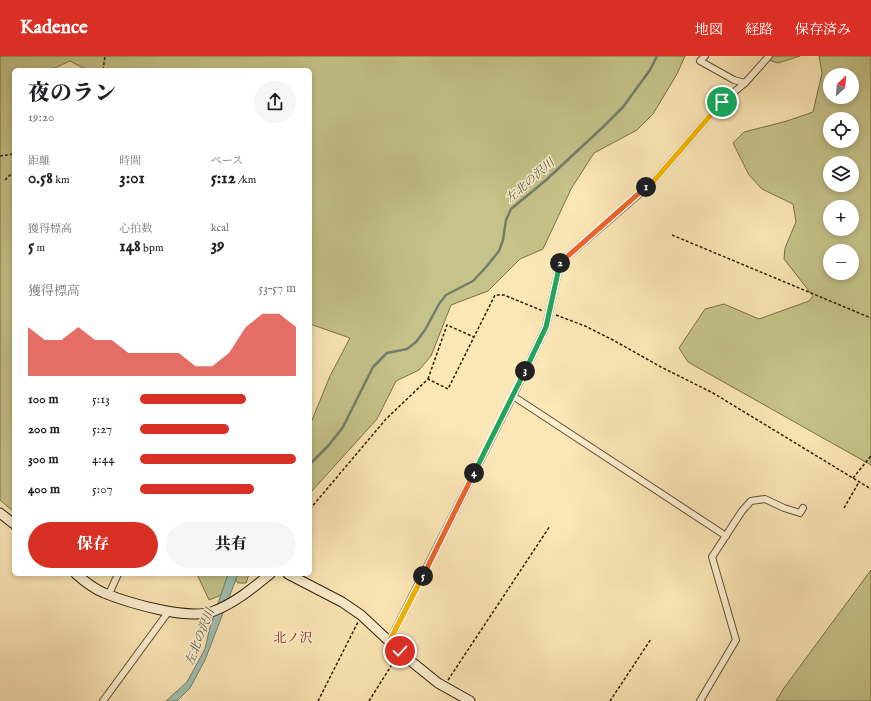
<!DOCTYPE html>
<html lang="ja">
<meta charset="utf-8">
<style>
body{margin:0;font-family:"IM FELL English","Noto Serif JP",serif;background:#f6f6f6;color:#202124;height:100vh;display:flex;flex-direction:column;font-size:15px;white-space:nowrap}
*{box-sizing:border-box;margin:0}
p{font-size:13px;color:#757577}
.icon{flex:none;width:22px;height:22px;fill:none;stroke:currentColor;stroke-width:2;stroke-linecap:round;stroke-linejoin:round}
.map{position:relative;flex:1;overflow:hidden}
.details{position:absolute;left:12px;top:12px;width:300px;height:508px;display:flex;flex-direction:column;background:#fff;border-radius:6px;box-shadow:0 2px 6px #0003}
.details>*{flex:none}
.needle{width:26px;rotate:26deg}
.fabs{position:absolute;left:823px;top:12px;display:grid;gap:8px}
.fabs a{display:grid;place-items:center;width:36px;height:36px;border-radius:50%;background:#fff;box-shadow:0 2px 6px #0003;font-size:20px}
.pin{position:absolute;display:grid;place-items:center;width:34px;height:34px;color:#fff;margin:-17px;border:2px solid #fff;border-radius:50%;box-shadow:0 1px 4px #0007}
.km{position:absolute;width:20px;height:20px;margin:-10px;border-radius:50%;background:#222;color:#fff;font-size:11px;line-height:20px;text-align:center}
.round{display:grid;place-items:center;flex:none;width:42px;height:42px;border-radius:21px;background:#f6f6f6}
.summary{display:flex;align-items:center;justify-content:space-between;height:68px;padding:0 16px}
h1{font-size:22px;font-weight:800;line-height:30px}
.stats{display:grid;grid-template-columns:repeat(3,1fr);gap:6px;height:68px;padding:4px 16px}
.stats div{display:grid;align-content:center}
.stats b{font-size:17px;font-weight:800}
.stats small{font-size:11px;font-weight:400}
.stats p{font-size:11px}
.chart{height:112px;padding:8px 16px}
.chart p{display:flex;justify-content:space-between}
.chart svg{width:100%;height:72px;margin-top:4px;fill:#d93025;opacity:.7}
.primary-button{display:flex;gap:8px;margin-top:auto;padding:8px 16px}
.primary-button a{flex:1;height:46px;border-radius:24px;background:#d93025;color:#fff;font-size:16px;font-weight:800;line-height:46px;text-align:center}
.primary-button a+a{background:#f6f6f6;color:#202124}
ul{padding:0 16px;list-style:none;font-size:13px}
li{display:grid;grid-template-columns:64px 48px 1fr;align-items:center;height:30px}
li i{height:10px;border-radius:5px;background:#d93025}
header{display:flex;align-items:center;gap:24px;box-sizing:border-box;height:56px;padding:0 20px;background:#d93025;color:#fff}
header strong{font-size:19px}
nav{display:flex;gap:22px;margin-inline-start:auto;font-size:14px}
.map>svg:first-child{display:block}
.green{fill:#c5c389;stroke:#797048;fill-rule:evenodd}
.water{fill:#9fbfb1;stroke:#717e6d}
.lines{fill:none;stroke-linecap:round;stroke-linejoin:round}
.stream{stroke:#717e6d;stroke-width:2.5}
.street-casing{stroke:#604f32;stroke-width:8}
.secondary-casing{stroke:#2d1d06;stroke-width:11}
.path{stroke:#2d1d06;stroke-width:1.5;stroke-dasharray:3 2;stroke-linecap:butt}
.street{stroke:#fcefd0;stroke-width:6}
.secondary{stroke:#fcefd0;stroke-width:9}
.split-1-casing{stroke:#fff;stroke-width:8}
.split-2-casing{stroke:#fff;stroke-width:8}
.split-3-casing{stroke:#fff;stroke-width:8}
.split-4-casing{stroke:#fff;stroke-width:8}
.split-5-casing{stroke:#fff;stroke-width:8}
.split-6-casing{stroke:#fff;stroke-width:8}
.split-1{stroke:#f5b400;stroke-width:5}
.split-2{stroke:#f0652b;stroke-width:5}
.split-3{stroke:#22a559;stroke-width:5}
.split-4{stroke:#22a559;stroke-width:5}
.split-5{stroke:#f0652b;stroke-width:5}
.split-6{stroke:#f5b400;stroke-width:5}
.labels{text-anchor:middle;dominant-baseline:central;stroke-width:3;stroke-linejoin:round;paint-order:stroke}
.water-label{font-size:12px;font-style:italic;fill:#555642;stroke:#fcefd0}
.quarter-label{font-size:13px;fill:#7a1f14;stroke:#fcefd0}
</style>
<header>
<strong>Kadence</strong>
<nav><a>地図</a><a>経路</a><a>保存済み</a></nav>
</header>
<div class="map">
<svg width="871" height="645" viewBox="0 0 871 645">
<rect width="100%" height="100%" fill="#fbe6b6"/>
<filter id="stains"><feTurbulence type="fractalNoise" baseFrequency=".005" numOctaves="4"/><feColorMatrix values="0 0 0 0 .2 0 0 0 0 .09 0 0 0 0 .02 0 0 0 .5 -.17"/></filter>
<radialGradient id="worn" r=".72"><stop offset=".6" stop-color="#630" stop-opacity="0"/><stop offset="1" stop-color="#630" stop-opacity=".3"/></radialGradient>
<!-- green -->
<g class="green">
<path d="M0,0h685l-8,18 -24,40 -16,16 -43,23 -23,36 -28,60 -23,10 -32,32 -37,14 -20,51 -12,14 -23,11 -19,38 -67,74v-68l20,-49 20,-38 -40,-14v-254h-223l-17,-9 -20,9h-36v442l-14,-12z"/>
<path d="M765,0h35l-22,7 -13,-4z"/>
<path d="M819,0h52v409l-183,-103 -9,-14 26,-39 19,-5 35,15 50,-18 4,-5 -29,-37 1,-11 11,-26 -3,-18 -31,-15 -13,-14 -16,-32 11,-11 43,-11 26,-9 9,-39zM830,19h22v22h-22zM830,63h22v22h-22zM830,107h22v22h-22zM830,151h22v22h-22zM830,195h22v22h-22z"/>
<path d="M871,514v131h-95l8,-13z"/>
<path d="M197,518h35l-3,18 -20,8z"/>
<path d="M236,518h13l-3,9h-8l-4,-5z"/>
</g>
<!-- water -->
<path class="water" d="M228,518h10l-33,86 -15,28 -13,13h-11l21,-19 18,-33 5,-22z"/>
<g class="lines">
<!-- stream -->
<path class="stream" d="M310,408l19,-19 14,-18 30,-60 14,-14 20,-4 9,-7 9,-12 14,-26 7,-9 27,-14 14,-15 12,-15 4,-11 3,-20 5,-11 34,-28 58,-54 20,-20 27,-37 7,-14"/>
<!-- street casing -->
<g class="street-casing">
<g id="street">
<path d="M705,0l-5,5 34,19 11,3"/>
<path d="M513,340l213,140"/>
<path d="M109,538l9,-20"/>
<path d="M390,584l123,-244 33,-69 14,-64 93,-81 69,-80 23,-19 24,-27"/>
<path d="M103,645l66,-90"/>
<path d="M700,645l36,-61 -24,-83 30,-46 9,-10 14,-2 19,9 16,5 3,-5"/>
</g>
</g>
<!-- secondary casing -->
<g class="secondary-casing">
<g id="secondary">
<path d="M0,457l14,11"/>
<path d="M76,518c8,7 19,15 28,19 25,10 85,28 110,18 21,-8 39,-23 56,-37"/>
<path d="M288,518l54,28 19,13 46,43 31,25 32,18"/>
</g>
</g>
<!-- path -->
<g class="path">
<path d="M103,14l2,-14"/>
<path d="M0,100l14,-2"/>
<path d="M5,124l9,-9"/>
<path d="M672,179l199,83"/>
<path d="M556,259l29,11 28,14 48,27 52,26 158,96"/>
<path d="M428,323l19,-54 27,12"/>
<path d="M853,422l18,-22"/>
<path d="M844,452l15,-26"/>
<path d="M310,453l76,-90 42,-40 20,10 47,-94h9l39,16"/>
<path d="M448,624l102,-154"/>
<path d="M318,645l40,-79"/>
<path d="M369,645l27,-43"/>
<path d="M610,645l41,-62"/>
</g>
<!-- street -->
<use href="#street" class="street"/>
<!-- secondary -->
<use href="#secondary" class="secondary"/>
</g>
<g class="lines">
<!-- split-1 casing -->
<g class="split-1-casing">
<path id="split-1" d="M646,131l7,-5 69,-80"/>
</g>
<!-- split-2 casing -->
<g class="split-2-casing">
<path id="split-2" d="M560,207l86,-76"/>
</g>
<!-- split-3 casing -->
<g class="split-3-casing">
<path id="split-3" d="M525,315l21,-44 14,-64"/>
</g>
<!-- split-4 casing -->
<g class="split-4-casing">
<path id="split-4" d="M474,417l51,-102"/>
</g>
<!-- split-5 casing -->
<g class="split-5-casing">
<path id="split-5" d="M423,520l51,-103"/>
</g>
<!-- split-6 casing -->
<g class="split-6-casing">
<path id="split-6" d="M400,595l-10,-11 33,-64"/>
</g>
<!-- split-1 -->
<use href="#split-1" class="split-1"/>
<!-- split-2 -->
<use href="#split-2" class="split-2"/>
<!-- split-3 -->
<use href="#split-3" class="split-3"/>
<!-- split-4 -->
<use href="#split-4" class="split-4"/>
<!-- split-5 -->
<use href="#split-5" class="split-5"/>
<!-- split-6 -->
<use href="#split-6" class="split-6"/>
</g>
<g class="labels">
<!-- water labels -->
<g class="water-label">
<text transform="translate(530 125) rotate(-41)">左北の沢川</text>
<text transform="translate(200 581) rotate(-69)">左北の沢川</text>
</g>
<!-- quarter labels -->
<g class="quarter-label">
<text x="293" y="582">北ノ沢</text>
</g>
</g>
<rect width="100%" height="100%" filter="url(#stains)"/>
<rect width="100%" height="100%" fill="url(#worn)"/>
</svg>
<div class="fabs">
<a><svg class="needle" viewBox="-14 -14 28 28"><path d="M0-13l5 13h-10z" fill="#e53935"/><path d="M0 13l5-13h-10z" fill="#757577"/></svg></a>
<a><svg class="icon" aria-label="locate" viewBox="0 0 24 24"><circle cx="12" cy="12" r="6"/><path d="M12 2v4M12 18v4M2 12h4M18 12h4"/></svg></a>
<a><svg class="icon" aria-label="layers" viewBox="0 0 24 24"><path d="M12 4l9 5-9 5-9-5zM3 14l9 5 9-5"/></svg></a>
<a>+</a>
<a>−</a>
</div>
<div class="pin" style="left:722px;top:46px;background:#1e9e55"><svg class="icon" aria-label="arrive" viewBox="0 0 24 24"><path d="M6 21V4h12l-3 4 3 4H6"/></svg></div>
<div class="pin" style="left:400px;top:595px;background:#d93025"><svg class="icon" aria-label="check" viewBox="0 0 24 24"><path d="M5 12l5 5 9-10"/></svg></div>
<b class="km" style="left:646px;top:131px">1</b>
<b class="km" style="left:560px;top:207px">2</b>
<b class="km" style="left:525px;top:315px">3</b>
<b class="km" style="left:474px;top:417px">4</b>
<b class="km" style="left:423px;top:520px">5</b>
<section class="details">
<div class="summary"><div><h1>夜のラン</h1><p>19:20</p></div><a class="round"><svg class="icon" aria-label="share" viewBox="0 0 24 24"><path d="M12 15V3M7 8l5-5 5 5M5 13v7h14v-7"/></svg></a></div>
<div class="stats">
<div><p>距離</p><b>0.58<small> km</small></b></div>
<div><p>時間</p><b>3:01</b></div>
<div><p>ペース</p><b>5:12<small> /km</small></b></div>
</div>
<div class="stats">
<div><p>獲得標高</p><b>5<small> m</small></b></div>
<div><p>心拍数</p><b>148<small> bpm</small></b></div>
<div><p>kcal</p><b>39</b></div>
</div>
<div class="chart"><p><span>獲得標高</span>53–57 m</p>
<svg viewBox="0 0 160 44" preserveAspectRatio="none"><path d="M0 44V14L10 22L20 22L30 14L40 22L50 22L60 30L70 30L80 30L90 30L100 38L110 38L120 30L130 14L140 6L150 6L160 14V44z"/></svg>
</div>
<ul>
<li><b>100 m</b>5:13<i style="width:68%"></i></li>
<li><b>200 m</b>5:27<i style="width:57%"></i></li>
<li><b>300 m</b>4:44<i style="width:100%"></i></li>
<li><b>400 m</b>5:07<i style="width:73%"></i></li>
</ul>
<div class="primary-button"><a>保存</a><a>共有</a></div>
</section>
</div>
